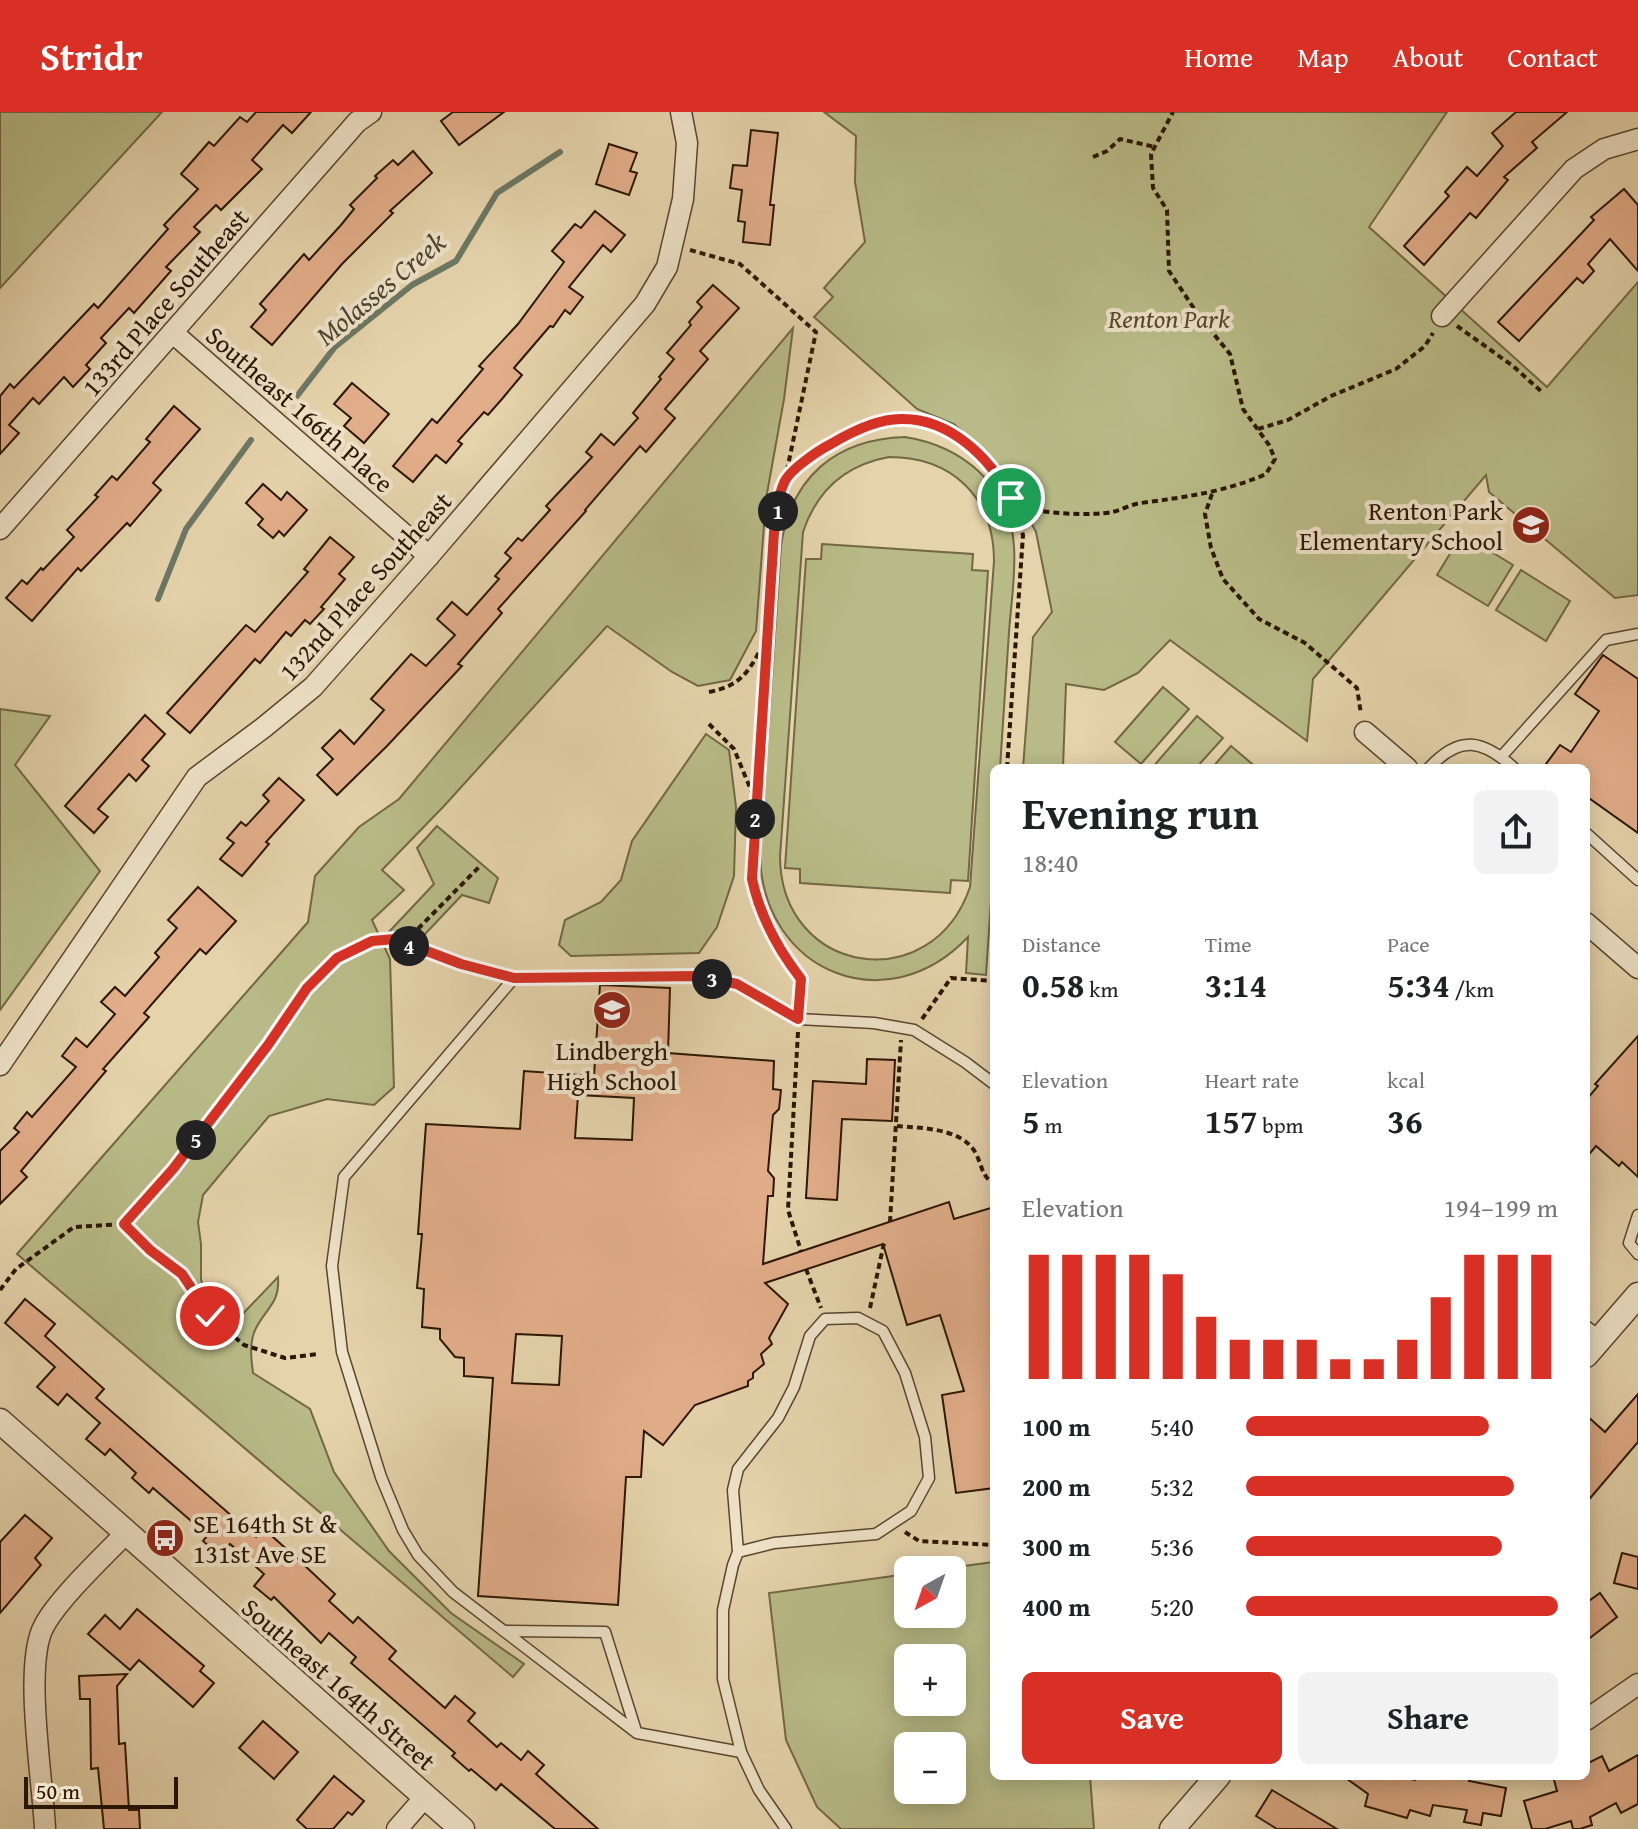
<!DOCTYPE html>
<meta charset="utf-8">
<style>
body{margin:0;font-family:"Gentium Book Plus",serif;background:#f2f2f2;color:#202124;height:100vh;display:flex;flex-direction:column;font-size:30px;white-space:nowrap}
*{box-sizing:border-box;margin:0}
p{font-size:26px;color:#757577}
.icon{flex:none;width:44px;height:44px;fill:none;stroke:currentColor;stroke-width:2;stroke-linecap:round;stroke-linejoin:round}
.map{position:relative;flex:1;overflow:hidden}
.side{position:absolute;left:990px;top:652px;width:600px;height:1016px;display:flex;flex-direction:column;background:#fff;border-radius:12px;box-shadow:0 4px 20px #0003}
.side>*{flex:none}
.needle{width:52px;rotate:220deg}
.buttons{position:absolute;left:894px;top:1444px;display:grid;gap:16px}
.buttons a{display:grid;place-items:center;width:72px;height:72px;border-radius:12px;background:#fff;box-shadow:0 4px 20px #0003;font-size:40px}
.scale{position:absolute;left:24px;bottom:20px;width:154px;box-sizing:border-box;padding-left:8px;border:4px solid #2c1604;border-top:0;font-size:22px;line-height:28px;white-space:nowrap;color:#2c1604;-webkit-text-stroke:6px #eee2c8;paint-order:stroke}
.pin{position:absolute;display:grid;place-items:center;width:68px;height:68px;color:#fff;margin:-34px;border:4px solid #fff;border-radius:50%;box-shadow:0 2px 8px #0007}
.km{position:absolute;width:40px;height:40px;margin:-20px;border-radius:50%;background:#222;color:#fff;font-size:22px;line-height:40px;text-align:center}
.round{display:grid;place-items:center;flex:none;width:84px;height:84px;border-radius:12px;background:#f2f2f2}
.overview{display:flex;align-items:center;justify-content:space-between;height:136px;padding:0 32px}
h1{font-size:44px;font-weight:700;line-height:60px}
.stats{display:grid;grid-template-columns:repeat(3,1fr);gap:12px;height:136px;padding:8px 32px}
.stats div{display:grid;align-content:center}
.stats b{font-size:34px;font-weight:700}
.stats small{font-size:22px;font-weight:400}
.stats p{font-size:22px}
.chart{height:224px;padding:16px 32px}
.chart p{display:flex;justify-content:space-between}
.chart svg{width:100%;height:144px;margin-top:8px;stroke:#d93025;stroke-width:6}
.button{display:flex;gap:16px;margin-top:auto;padding:16px 32px}
.button a{flex:1;height:92px;border-radius:12px;background:#d93025;color:#fff;font-size:32px;font-weight:700;line-height:92px;text-align:center}
.button a+a{background:#f2f2f2;color:#202124}
ul{padding:0 32px;list-style:none;font-size:26px}
li{display:grid;grid-template-columns:128px 96px 1fr;align-items:center;height:60px}
li i{height:20px;border-radius:10px;background:#d93025}
header{display:flex;align-items:center;gap:48px;box-sizing:border-box;height:112px;padding:0 40px;background:#d93025;color:#fff}
header strong{font-size:38px}
nav{display:flex;gap:44px;margin-inline-start:auto;font-size:28px}
.map>svg:first-child{display:block}
.green{fill:#b8bb87;stroke:#726846;stroke-width:2;fill-rule:evenodd}
.lines{fill:none;stroke-linecap:round;stroke-linejoin:round}
.stream{stroke:#6c7864;stroke-width:6}
.building{fill:#e2ae8a;stroke:#2c1604;stroke-width:2;fill-rule:evenodd}
.service-casing{stroke:#5a452e;stroke-width:13}
.minor-casing{stroke:#5a452e;stroke-width:23}
.tertiary-casing{stroke:#5a452e;stroke-width:27}
.path{stroke:#2c1604;stroke-width:4;stroke-dasharray:6 4;stroke-linecap:butt}
.service{stroke:#eee2c8;stroke-width:10}
.minor{stroke:#eee2c8;stroke-width:20}
.tertiary{stroke:#eee2c8;stroke-width:24}
.route-casing{stroke:#fff;stroke-width:16}
.route{stroke:#d93025;stroke-width:10}
.labels{text-anchor:middle;dominant-baseline:central;stroke-width:8;stroke-linejoin:round;paint-order:stroke}
.street-label{font-size:26px;fill:#2c1604;stroke:#eee2c8}
.park-label{font-size:26px;font-style:italic;fill:#56482b;stroke:#eee2c8}
.poi-label{font-size:26px;fill:#2c1604;stroke:#eee2c8;text-anchor:end}
.water-label{font-size:28px;font-style:italic;fill:#4c4734;stroke:#eee2c8}
</style>
<header>
<strong>Stridr</strong>
<nav><a>Home</a><a>Map</a><a>About</a><a>Contact</a></nav>
</header>
<div class="map">
<svg width="1638" height="1717" viewBox="0 0 1638 1717">
<rect width="100%" height="100%" fill="#e5d3ab"/>
<filter id="stains"><feTurbulence type="fractalNoise" baseFrequency=".0025" numOctaves="4"/><feColorMatrix values="0 0 0 0 .2 0 0 0 0 .09 0 0 0 0 .02 0 0 0 .5 -.17"/></filter>
<radialGradient id="worn" r=".72"><stop offset=".6" stop-color="#630" stop-opacity="0"/><stop offset="1" stop-color="#630" stop-opacity=".3"/></radialGradient>
<!-- green -->
<g class="green">
<path d="M0,0h162l-162,176z"/>
<path d="M824,0h623l-78,115 178,160 91,-105v313l-23,3 -126,-106 -3,-17 -173,204 -6,62 -137,-101 -32,33 -34,17 -38,-6 -3,84h-40l10,-131 19,-25 -16,-80 -19,-36 -31,-43 -32,-29 -37,-15 -103,-92 19,-20 -9,-9 41,-46 -10,-60 1,-46z"/>
<path d="M793,216l-9,71 -18,100 -10,132 -26,49 -32,6 -26,-14 -65,-46 -163,180 -62,64 22,20 -32,30 18,39 4,128 -20,18 -47,-6 -58,17 -66,79 -5,27 3,22v36l14,31 19,12 44,-46c2,26 -11,30 -22,51 -7,14 -5,30 -3,45l57,36 24,63 55,79 62,62 73,51 -11,13 -496,-423 291,-332 7,-46 44,-49 40,-28z"/>
<path d="M905,325c57,9 105,48 109,109 2,28 -3,58 -5,86 -3,45 -6,91 -9,136h-6v88l-8,119 -20,-2 2,-36c-81,86 -205,35 -208,-81l21,-310c10,-69 55,-107 124,-109zM889,345c63,0 105,40 105,104l-24,326c-38,112 -189,88 -190,-30l23,-325c14,-42 42,-67 86,-75z"/>
<path d="M1462,422l51,31 -25,41 -51,-31z"/>
<path d="M822,432l151,10 -1,16 16,1 -20,310 -17,-1 -1,13 -150,-10v-14l-15,-1 21,-309h15z"/>
<path d="M1521,458l49,31 -24,40 -50,-31z"/>
<path d="M1163,575l26,22 -48,55 -26,-22z"/>
<path d="M0,597l50,7 -35,49 85,106 -100,139z"/>
<path d="M1197,604l26,22 -27,30h-44z"/>
<path d="M706,622l23,16 7,57 -2,69 -17,51 -18,26 -128,3 -12,-11 6,-25 36,-18 20,-22 11,-39z"/>
<path d="M1231,634l26,22h-45z"/>
<path d="M437,714l61,52 -9,25 -27,-8 -54,57 -21,-18 47,-50 -17,-36z"/>
<path d="M994,1450v214h96l4,53h-253l-24,-22 -31,-67 -17,-147 139,-19v40h44v-44h-18zM908,1546h44v44h-44zM908,1634h44v44h-44z"/>
</g>
<g class="lines">
<!-- stream -->
<g class="stream">
<path d="M297,284l38,-49 77,-62 44,-24 41,-68 63,-41"/>
<path d="M158,487l28,-70 65,-89"/>
</g>
</g>
<!-- building -->
<g class="building">
<path d="M256,0h55l-19,21 -9,-8 -31,35 10,9 -41,41 -5,-5 -22,22 6,5 -34,35 5,4 -37,42 -5,-5 -28,30 5,5 -20,22 4,4 -17,18 -9,-10 -25,27 -6,-6 -24,27 10,8 -19,21v-58l10,-12 4,4 80,-84 4,4 70,-79 -4,-4 34,-36 -17,-15 28,-32 5,4 26,-29 7,5z"/>
<path d="M453,0h51l-45,33 -18,-24z"/>
<path d="M1516,0h51l-35,30 5,6 -33,29 4,3 -32,38 -6,-5 -46,52 -20,-19 45,-50 -4,-4 22,-25 10,9 26,-30 -11,-13z"/>
<path d="M751,18l27,3 -8,72h4l-4,40 -27,-3 2,-20 -7,-1 4,-31 -12,-2 3,-23 14,1z"/>
<path d="M609,32l28,9 -7,18 7,2 -8,22 -33,-11z"/>
<path d="M413,39l19,22 -42,38 3,2 -51,51 -70,81 -21,-18 15,-17 -6,-6 44,-50 5,6 32,-35 13,-16 -4,-4 27,-27 -2,-2 18,-16 5,5z"/>
<path d="M1624,77l14,16v66l-28,-32 -22,25 6,7 -11,12 -6,-5 -58,63 -21,-19 96,-102 -3,-3z"/>
<path d="M595,99l30,24 -14,17 -8,-7 -34,42 14,10 -13,17 -5,-4 -12,17 -3,-1 -36,42 8,7 -20,24 -14,16 -4,-3 -26,29 4,3 -16,19 -10,-8 -23,27 -20,-16 39,-47 5,4 46,-54 -4,-3 39,-42 46,-62 -12,-11 23,-27 6,4z"/>
<path d="M713,173l26,23 -39,43 8,8 -43,50 10,9 -29,34 -6,-6 -55,64 1,1 -88,98 4,4 -44,51 4,2 -75,80 -50,49 -20,-20 16,-16 -11,-11 18,-18 14,14 30,-34 -13,-11 40,-45 15,12 29,-31 -18,-16 15,-17 15,13 32,-36 -4,-3 16,-18 -6,-5 13,-15 4,3 28,-31 -4,-4 46,-49 -6,-5 15,-18 13,11 24,-27 -5,-5 28,-34 -2,-2 15,-18 -7,-6 24,-28 -2,-3 13,-15 -5,-5z"/>
<path d="M352,271l37,31 -25,29 -20,-17 7,-8 -17,-14z"/>
<path d="M174,294l26,23 -47,54 8,7 -31,36 -3,-3 -46,48 -3,-3 -46,53 -26,-23 16,-18 5,4 14,-16 2,2 31,-33 -7,-7 31,-33 -3,-2 17,-19 5,4 33,-38 -4,-3z"/>
<path d="M263,372l18,16 6,-8 20,18 -23,26 -5,-5 -6,7 -15,-13 5,-6 -17,-16z"/>
<path d="M330,425l24,20 -15,17 6,5 -24,28 3,2 -14,15 -5,-4 -14,16 -5,-4 -26,31 -5,-4 -65,74 -23,-20 79,-88 9,7 53,-60 -4,-3z"/>
<path d="M1603,543l35,24v154l-52,-37v-28h-43l17,-23 11,7 28,-41 -24,-17z"/>
<path d="M145,603l20,19 -23,26 7,6 -13,15 -7,-7 -31,35 10,8 -14,16 -29,-27z"/>
<path d="M279,666l25,22 -38,42 3,2 -27,32 -22,-17 14,-16 -7,-5 14,-16 5,4 23,-25 -6,-6z"/>
<path d="M198,775l38,34 -30,33 -6,-5 -56,64 5,4 -46,52 3,2 -85,100 6,6 -27,27v-53l19,-19 -5,-4 13,-16 5,5 44,-50 -14,-11 14,-18 11,9 28,-33 -14,-12 14,-15 10,9 34,-39 -4,-4 22,-25 -9,-8z"/>
<path d="M600,873l70,3 -2,65 106,8 -1,28 8,1 -2,19 -6,6 -5,56 6,7 -1,18h-5l-5,68 186,-62 5,17 40,-12v281l-38,5 -14,-98 22,-4 -24,-76 -33,10 -24,-81 -118,39 23,21 -19,34 3,6 -11,10 3,10 -11,9v5l-5,3v5l-53,19 -32,40 -19,-14 -3,46h-15l-8,128 -140,-9 15,-218 -29,-2v-18l-9,-1 -15,-18v-10l-18,-2 2,-38 -7,-1 5,-54h-4l8,-110 94,5 4,-58 70,5zM578,983l56,3 -2,42 -57,-2zM516,1222l46,2 -3,49 -47,-2z"/>
<path d="M1638,924v141l-16,-15 -3,4 -23,-20 -10,12v-58l12,-14 -3,-2z"/>
<path d="M867,947l28,1 -3,61 -50,-2 -5,81 -31,-2 7,-117 53,3z"/>
<path d="M25,1187l30,25 -10,12 59,53 -8,9 160,139 8,-8 38,34 33,31 -6,7 24,22 5,-6 38,34 -7,8 56,49 10,-12 20,17 -7,8 29,26 4,-4 20,17 7,-9 16,14 -8,9 62,55h-43l-54,-45 -5,6 -25,-21 -2,2 -17,-15 3,-3 -104,-90 5,-6 -27,-24 -8,10 -47,-46 -3,3 -17,-14 10,-12 -34,-30 -10,12 -17,-15 4,-5 -17,-16 -37,-32 -4,5 -17,-15 4,-5 -26,-24 -5,6 -19,-16 14,-16 -33,-29 -9,11 -21,-18 18,-20 -50,-44z"/>
<path d="M1638,1282v48l-52,61v-88l19,17z"/>
<path d="M25,1403l27,23 -17,20 6,7 -41,48v-71z"/>
<path d="M1622,1441l16,4v32l-24,-6z"/>
<path d="M1600,1481l17,24 -31,24v-38z"/>
<path d="M137,1497l67,57 -4,5 14,12 -21,24 -54,-47 -9,10 -42,-36 17,-19 15,14z"/>
<path d="M127,1562l-10,12 2,58 6,-1 4,67h10l1,19h-36l-6,-61 -7,1 -1,-70h-10l-1,-23z"/>
<path d="M263,1609l35,31 -24,27 -35,-31z"/>
<path d="M1638,1643v49l-17,9 -5,-10 -26,14 2,8 -12,4h-7l-2,-8 -26,8h-13l-8,-28 33,-10 -4,-15h33v-12l16,-8 7,15z"/>
<path d="M334,1664l30,25 -12,14 -4,-3 -15,17h-26l-10,-9z"/>
<path d="M1343,1664h57l15,4 1,-4h54l-1,5 37,7 -5,28 -18,-3 -2,12 -17,-3 3,-12 -34,-5 -3,11 -20,-6 -3,8 -42,-12 3,-12z"/>
<path d="M1272,1678l65,39h-60l-21,-13z"/>
</g>
<g class="lines">
<!-- service casing -->
<g class="service-casing">
<g id="service">
<path d="M1501,645l105,-117 32,-6"/>
<path d="M1429,656c31,-34 54,-28 85,0"/>
<path d="M1586,721l52,47"/>
<path d="M1638,1103l-9,28 9,11"/>
<path d="M1586,1214l15,11"/>
<path d="M738,1440l36,-9 102,-9 35,-23 18,-33 -4,-41 -20,-64 -22,-42 -25,-13 -33,1 -15,17 -16,51 -16,31 -40,51 -5,21 5,62 -5,13 -10,45v69l18,73 18,38 27,39"/>
<path d="M504,1519l101,1 31,99"/>
<path d="M741,1640l-104,-19 -184,-141 -35,-37 -15,-25 -22,-53 -39,-125 -10,-86 12,-89 170,-199 185,-2 38,8 61,35 76,4 40,7 51,32 29,22"/>
</g>
</g>
<!-- minor casing -->
<g class="minor-casing">
<g id="minor">
<path d="M1442,204l132,-147 30,-20 34,-10"/>
<path d="M173,221l256,223"/>
<path d="M0,417l357,-407 14,-10"/>
<path d="M1365,620l42,36"/>
<path d="M1586,811l52,45"/>
<path d="M0,953l197,-288 66,-49 50,-41 116,-131 216,-252 22,-37 16,-68 4,-56 -6,-31"/>
<path d="M1586,1608l52,-36"/>
<path d="M45,1717c-2,-48 -22,-165 -1,-203 14,-27 59,-69 82,-93"/>
<path d="M397,1717l28,-32"/>
</g>
</g>
<!-- tertiary casing -->
<g class="tertiary-casing">
<g id="tertiary">
<path d="M1586,1243l52,-60"/>
<path d="M0,1309l462,408"/>
<path d="M1172,1717l46,-53"/>
</g>
</g>
<!-- path -->
<g class="path">
<path d="M1093,45l14,-6 13,-12 35,8"/>
<path d="M690,138l50,14 76,68 -42,200 -22,347c8,37 25,69 49,100l-2,24"/>
<path d="M1457,214l56,40 30,27"/>
<path d="M1258,317l30,-9 43,-24 65,-27 29,-23 8,-13"/>
<path d="M786,368c56,-54 128,-87 194,-27 13,12 31,49 41,53 19,8 71,10 91,6 10,-2 19,-8 29,-9 45,-6 84,-11 125,-29l9,-15 -6,-14 -26,-36 -13,-55 -31,-38 -30,-45 -2,-61 -14,-22 -2,-34 22,-42"/>
<path d="M1212,382l-7,20 6,34 12,31 36,40 46,24 52,45 4,26"/>
<path d="M709,580c35,-7 41,-23 57,-53"/>
<path d="M709,612l25,25 21,51"/>
<path d="M1007,656l16,-233 -11,-34"/>
<path d="M404,831l75,-76"/>
<path d="M922,907l29,-41 42,3 1,-19"/>
<path d="M798,920l-10,178 13,41"/>
<path d="M897,1014c24,2 64,2 78,26 7,12 6,24 19,32"/>
<path d="M890,1110l11,-182"/>
<path d="M124,1112l26,26 32,24 28,42 34,29 41,13 33,-4"/>
<path d="M806,1157l15,39"/>
<path d="M0,1178l16,-21 58,-42 50,-3 49,-55 95,-124 39,-57 30,-30 35,-17 23,-2 66,25 38,10"/>
<path d="M870,1196l14,-65"/>
<path d="M905,1420l14,9 75,4"/>
</g>
<!-- service -->
<use href="#service" class="service"/>
<!-- minor -->
<use href="#minor" class="minor"/>
<!-- tertiary -->
<use href="#tertiary" class="tertiary"/>
</g>
<g class="lines">
<!-- route casing -->
<g class="route-casing">
<path id="route" d="M210,1204l-28,-42 -32,-24 -26,-26 49,-55 95,-124 39,-57 30,-30 35,-17 23,-2 66,25 53,14 185,-2 38,8 61,35 3,-40c-24,-31 -41,-63 -49,-100l22,-347c3,-15 3,-35 10,-49 5,-13 35,-33 47,-39 20,-12 46,-25 70,-25 49,-1 89,39 110,79"/>
</g>
<!-- route -->
<use href="#route" class="route"/>
</g>
<!-- icons -->
<defs>
<g id="school-disc" transform="scale(2)"><circle r="9.5" fill="#8f2418" stroke="#eee2c8"/><path d="M0-5L7-2L0 1L-7-2ZM-4 1L0 2.5L4 1V4Q0 6-4 4Z" fill="#fff"/></g>
<g id="bus-disc" transform="scale(2)"><circle r="9.5" fill="#8f2418" stroke="#eee2c8"/><path d="M-5-6H5V4H4V6H2V4H-2V6H-4V4H-5ZM-3.5-4V0h7V-4ZM-3.5 1.2v1.5H-2V1.2ZM2 1.2v1.5H3.5V1.2Z" fill="#fff"/></g>
</defs>
<g fill-rule="evenodd">
<use href="#school-disc" x="1531" y="413"/>
<use href="#school-disc" x="612" y="898"/>
<use href="#bus-disc" x="165" y="1426"/>
</g>
<g class="labels">
<!-- street labels -->
<g class="street-label">
<text transform="translate(165 190) rotate(-49)">133rd Place Southeast</text>
<text transform="translate(300 297) rotate(41)">Southeast 166th Place</text>
<text transform="translate(365 474) rotate(-48)">132nd Place Southeast</text>
<text transform="translate(339 1572) rotate(41)">Southeast 164th Street</text>
</g>
<!-- park labels -->
<g class="park-label">
<text x="1169" y="206">Renton Park</text>
</g>
<!-- poi labels -->
<g class="poi-label">
<text x="1503" y="398">Renton Park<tspan x="1503" dy="30">Elementary School</tspan></text>
<text x="612" y="938" text-anchor="middle">Lindbergh<tspan x="612" dy="30">High School</tspan></text>
<text x="193" y="1411" text-anchor="start">SE 164th St &amp;<tspan x="193" dy="30">131st Ave SE</tspan></text>
</g>
<!-- water labels -->
<g class="water-label">
<text transform="translate(380 176) rotate(-40)">Molasses Creek</text>
</g>
</g>
<rect width="100%" height="100%" filter="url(#stains)"/>
<rect width="100%" height="100%" fill="url(#worn)"/>
</svg>
<div class="buttons">
<a><svg class="needle" viewBox="-14 -14 28 28"><path d="M0-13l5 13h-10z" fill="#e53935"/><path d="M0 13l5-13h-10z" fill="#757577"/></svg></a>
<a>+</a>
<a>−</a>
</div>
<div class="scale">50 m</div>
<div class="pin" style="left:1011px;top:386px;background:#1e9e55"><svg class="icon" aria-label="arrive" viewBox="0 0 24 24"><path d="M6 21V4h12l-3 4 3 4H6"/></svg></div>
<div class="pin" style="left:210px;top:1204px;background:#d93025"><svg class="icon" aria-label="check" viewBox="0 0 24 24"><path d="M5 12l5 5 9-10"/></svg></div>
<b class="km" style="left:778px;top:399px">1</b>
<b class="km" style="left:755px;top:707px">2</b>
<b class="km" style="left:712px;top:867px">3</b>
<b class="km" style="left:409px;top:834px">4</b>
<b class="km" style="left:196px;top:1028px">5</b>
<section class="side">
<div class="overview"><div><h1>Evening run</h1><p>18:40</p></div><a class="round"><svg class="icon" aria-label="share" viewBox="0 0 24 24"><path d="M12 15V3M7 8l5-5 5 5M5 13v7h14v-7"/></svg></a></div>
<div class="stats">
<div><p>Distance</p><b>0.58<small> km</small></b></div>
<div><p>Time</p><b>3:14</b></div>
<div><p>Pace</p><b>5:34<small> /km</small></b></div>
</div>
<div class="stats">
<div><p>Elevation</p><b>5<small> m</small></b></div>
<div><p>Heart rate</p><b>157<small> bpm</small></b></div>
<div><p>kcal</p><b>36</b></div>
</div>
<div class="chart"><p><span>Elevation</span>194–199 m</p>
<svg viewBox="0 0 160 44" preserveAspectRatio="none"><path d="M5 44V6M15 44V6M25 44V6M35 44V6M45 44V12M55 44V25M65 44V32M75 44V32M85 44V32M95 44V38M105 44V38M115 44V32M125 44V19M135 44V6M145 44V6M155 44V6"/></svg>
</div>
<ul>
<li><b>100 m</b>5:40<i style="width:78%"></i></li>
<li><b>200 m</b>5:32<i style="width:86%"></i></li>
<li><b>300 m</b>5:36<i style="width:82%"></i></li>
<li><b>400 m</b>5:20<i style="width:100%"></i></li>
</ul>
<div class="button"><a>Save</a><a>Share</a></div>
</section>
</div>
